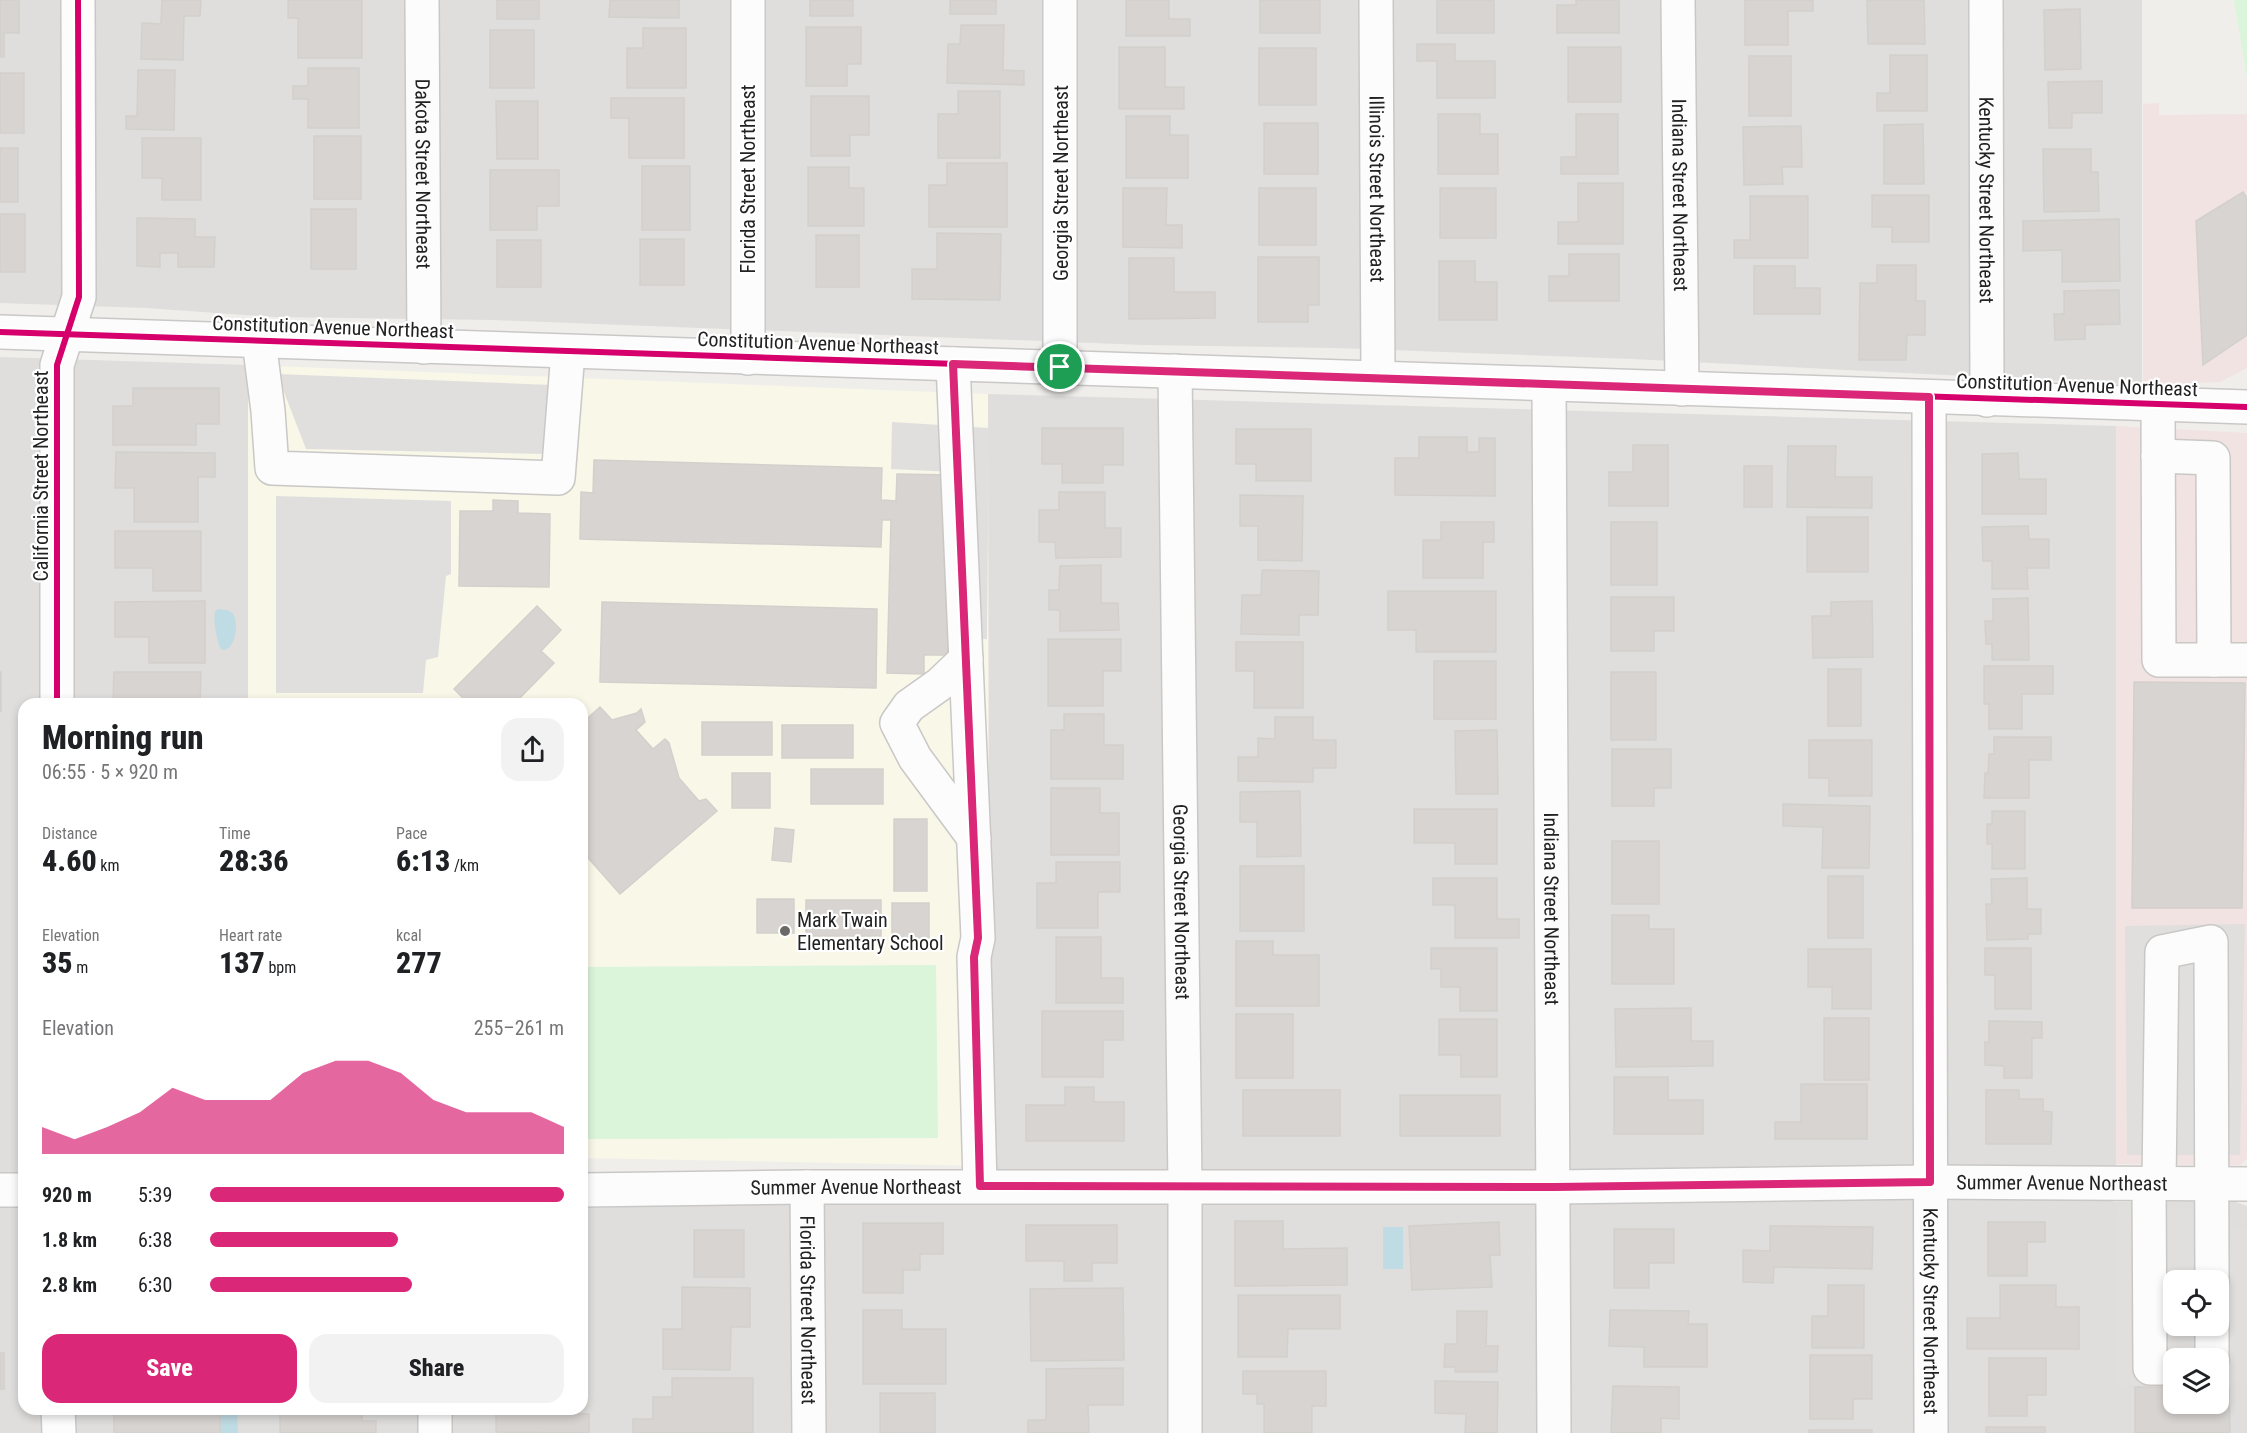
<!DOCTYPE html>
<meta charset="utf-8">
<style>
body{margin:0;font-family:"Roboto Condensed",sans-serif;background:#f2f2f2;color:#202124;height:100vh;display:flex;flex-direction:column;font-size:22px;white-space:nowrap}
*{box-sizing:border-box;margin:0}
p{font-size:20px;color:#757577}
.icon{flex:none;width:33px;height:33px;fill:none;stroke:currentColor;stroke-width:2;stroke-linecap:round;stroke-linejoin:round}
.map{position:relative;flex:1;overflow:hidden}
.side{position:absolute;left:18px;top:698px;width:570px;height:717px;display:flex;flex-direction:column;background:#fff;border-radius:18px;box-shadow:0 3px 9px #0003}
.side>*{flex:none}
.buttons{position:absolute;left:2163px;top:1270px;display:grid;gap:12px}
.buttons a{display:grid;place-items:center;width:66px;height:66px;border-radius:12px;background:#fff;box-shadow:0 3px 9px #0003;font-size:30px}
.pin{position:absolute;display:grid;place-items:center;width:51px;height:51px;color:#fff;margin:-26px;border:3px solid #fff;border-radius:50%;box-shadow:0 2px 6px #0007}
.round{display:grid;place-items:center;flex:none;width:63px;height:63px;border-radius:18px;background:#f2f2f2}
.headline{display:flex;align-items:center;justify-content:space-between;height:102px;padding:0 24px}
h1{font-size:33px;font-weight:800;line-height:45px}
.stats{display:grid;grid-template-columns:repeat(3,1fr);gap:9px;height:102px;padding:6px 24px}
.stats div{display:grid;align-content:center}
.stats b{font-size:30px;font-weight:800}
.stats small{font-size:16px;font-weight:400}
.stats p{font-size:16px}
.chart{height:168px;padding:12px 24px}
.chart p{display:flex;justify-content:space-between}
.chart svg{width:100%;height:108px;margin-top:6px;fill:#db2777;opacity:.7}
.primary-button{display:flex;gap:12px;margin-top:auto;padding:12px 24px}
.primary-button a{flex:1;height:69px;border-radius:18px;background:#db2777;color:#fff;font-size:24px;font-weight:800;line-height:69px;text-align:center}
.primary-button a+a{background:#f2f2f2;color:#202124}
ul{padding:0 24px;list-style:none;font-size:20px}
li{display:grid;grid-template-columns:96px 72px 1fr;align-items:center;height:45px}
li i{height:15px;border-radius:8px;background:#db2777}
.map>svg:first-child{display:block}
.residential{fill:#dfdedc;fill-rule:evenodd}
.commercial{fill:#f1e3e1}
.education{fill:#f8f7e8}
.park{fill:#daf5da}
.parking{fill:#e0dfde;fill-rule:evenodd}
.water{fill:#bfdbe3}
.building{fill:#d7d4d2;stroke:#d3d0cc;stroke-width:1.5}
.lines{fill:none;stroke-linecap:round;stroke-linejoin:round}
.minor-casing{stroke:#c9c8c7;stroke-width:36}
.minor{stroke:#fdfcfc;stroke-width:33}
.cycleway-casing{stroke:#fff;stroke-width:10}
.cycleway{stroke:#d6006c;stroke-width:6}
.route-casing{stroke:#fff;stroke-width:12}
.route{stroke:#db2777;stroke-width:8}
.poi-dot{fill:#6a6968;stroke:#fff;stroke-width:2}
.labels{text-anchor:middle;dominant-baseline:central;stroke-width:4.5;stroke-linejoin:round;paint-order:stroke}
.street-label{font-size:20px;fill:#222;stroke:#fff}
.poi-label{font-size:20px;fill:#222;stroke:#fff;text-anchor:start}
</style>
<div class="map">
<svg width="2247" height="1433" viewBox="0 0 2247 1433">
<rect width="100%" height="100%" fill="#f0eeeb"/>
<!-- residential -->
<g class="residential">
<path d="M0,0h2142v385l-510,-26 -298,-11 -190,-3 -651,-25 -219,-3 -128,-9 -146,-5z"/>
<path d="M0,357l248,8v338l-224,1v704h558v-200l213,-5 194,-37 -1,-772 1128,32v738l-3,38 120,-1 14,5v227h-2247zM2174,1281h44v45h-44zM2174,1359h44v45h-44z"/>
</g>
<!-- commercial -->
<g class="commercial">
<path d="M2159,103v12l88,-1v254l-27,14 -77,3v-281z"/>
<path d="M2116,426l131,7v726l-7,6 -124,-1z"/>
</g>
<!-- education -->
<path class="education" d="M248,365l740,29 1,772 -407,-8v-454h-334z"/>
<!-- park -->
<g class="park">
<path d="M2234,0h13v78z"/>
<path d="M936,965l2,173 -356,1v-172z"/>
</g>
<!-- parking -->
<g class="parking">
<path d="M277,374l274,11 -4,69 -241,-5z"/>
<path d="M892,422l97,6 -2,211 -36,1 3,-168 -63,-3z"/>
<path d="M276,496l175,5v73l-5,2 -8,81 -12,3 -3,33h-147z"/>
<path d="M2245,924l-5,231h-113l-2,-229z"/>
<path d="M2117,1206l105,5 1,18h22l-1,153 -25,1 -1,-24h-44l-1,25 -58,2zM2174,1281h44v45h-44z"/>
</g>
<!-- water -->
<g class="water">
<path d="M219,609c4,1 11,0 14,5 6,9 3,32 -8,36l-4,-1c-4,-6 -8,-30 -6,-38z"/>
<rect x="1383" y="1227" width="20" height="42"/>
<path d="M219,1409h18l1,24h-18z"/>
</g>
<!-- building -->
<g class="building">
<path d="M0,0h19v33h-15v24h-4z"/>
<path d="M162,0h39l-1,16h-16l-1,44 -42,-1 1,-36 19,1z"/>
<path d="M288,0h74v58h-64v-40h-10z"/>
<rect x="497" y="0" width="42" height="19"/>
<path d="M610,0h69v18l-70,-1z"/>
<rect x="810" y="0" width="43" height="16"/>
<rect x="950" y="0" width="46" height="14"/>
<path d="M1126,0h43v19h21v17h-64z"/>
<rect x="1260" y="0" width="60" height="33"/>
<rect x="1437" y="0" width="57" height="33"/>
<path d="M1576,0h43v33h-62v-28h19z"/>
<path d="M1745,0h68v11h-25v34h-43z"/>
<path d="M1867,0h57l1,44h-57z"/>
<path d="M2080,9l1,60 -36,1 -1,-60z"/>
<path d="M961,25h43l-1,45 21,1v14l-77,-2 1,-39h12z"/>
<path d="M806,27h55v37h-14v22h-41z"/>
<path d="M643,28h43v60h-59v-40h16z"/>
<rect x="490" y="30" width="44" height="58"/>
<path d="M1417,44h38v17h40v37h-58v-37h-20z"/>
<path d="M1119,47h46v40h19v22h-65z"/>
<rect x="1568" y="47" width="53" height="55"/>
<rect x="1259" y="48" width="57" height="57"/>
<path d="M1890,55h37v56h-50v-18h13z"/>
<rect x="1749" y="56" width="42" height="60"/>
<path d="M308,68h51v60h-51v-29h-15v-13h15z"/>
<path d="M138,70h37l-1,60 -48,-1v-13h11z"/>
<rect x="0" y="73" width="24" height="60"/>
<path d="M2102,81v32h-30v15h-23l-1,-46z"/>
<path d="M958,91h42v67h-62v-44h20z"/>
<path d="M811,96h58v39h-19v21h-39z"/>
<path d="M611,98h73v60h-55v-40h-18z"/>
<path d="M496,101h42v58h-41z"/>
<path d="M1438,114h42v20h18v40h-60z"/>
<path d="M1576,114h42v60h-57v-17h15z"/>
<path d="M1126,116h44v19h18v43h-62z"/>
<rect x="1264" y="123" width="54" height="51"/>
<path d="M1923,124l1,60h-40v-59z"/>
<path d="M1801,126l1,41h-20l1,17 -39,1 -1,-58z"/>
<rect x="314" y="136" width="47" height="63"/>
<path d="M142,138h59v62h-39v-22h-20z"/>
<rect x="0" y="148" width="18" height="54"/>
<path d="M2043,149h48v23h7l1,39 -55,1z"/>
<path d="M947,163h60v64h-78v-42h18z"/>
<rect x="642" y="166" width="48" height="64"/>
<path d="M808,167h41v21h15v38h-56z"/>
<path d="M490,170h69v36h-22v24h-47z"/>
<path d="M1578,183h45v61h-65v-22h20z"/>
<path d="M1123,188h44l-1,37h16v23l-59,-1z"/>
<rect x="1259" y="188" width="57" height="57"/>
<rect x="1440" y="188" width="56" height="50"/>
<path d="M2243,192l4,6v137l-44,30 -7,-144z"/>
<path d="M1872,195h57v47h-37v-15h-20z"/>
<path d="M1750,196h58v62h-74v-18h16z"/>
<rect x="311" y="209" width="45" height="60"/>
<rect x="0" y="214" width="25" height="58"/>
<path d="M137,218l58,1v18h20l-1,30h-36v-14h-18v14l-23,-1z"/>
<path d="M2119,219l1,62 -58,1v-32l-39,1v-30z"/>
<path d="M937,233l64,1 -1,66 -88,-1v-30h25z"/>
<rect x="816" y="235" width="43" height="52"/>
<rect x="640" y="239" width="44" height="46"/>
<rect x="497" y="240" width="44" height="47"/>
<path d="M1569,254h50v47h-70v-25h20z"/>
<path d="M1258,257h61v48h-11v17h-50z"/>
<path d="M1129,258h45v34h41v26l-86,1z"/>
<path d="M1439,261h36v21h22v38h-58z"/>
<path d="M1877,265h39v36h9v34h-18l-1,25h-47l1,-77h17z"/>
<path d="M1754,266h41v22h25v26h-66z"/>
<path d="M2119,290l1,34 -35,1v14l-30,1 -1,-26h10v-23z"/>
<path d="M133,388h86v36h-23v21h-83v-39h20z"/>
<path d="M1042,428h81v37h-20v18h-41v-19h-20z"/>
<path d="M1236,429h75v52h-55v-17h-20z"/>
<path d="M1419,437h48v15h12v-14h16v58l-100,-1v-37h24z"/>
<path d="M1633,445h35v61h-59v-34h24z"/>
<path d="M1788,446h48l-1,31h37v31l-85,-1z"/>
<path d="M116,452l99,1v24h-17v45h-64v-34h-19z"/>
<path d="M2018,453l1,26h27v35h-64v-60z"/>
<path d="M594,460l288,8 -1,32 15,1 1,-27 56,1 -5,180h-24v19l-37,-1 4,-153h-9l-1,27 -301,-8 1,-47 12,1z"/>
<rect x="1744" y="466" width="28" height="41"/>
<path d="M1059,492h46v36h16v29l-65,1 -1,-16h-16v-32h20z"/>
<path d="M1240,495l63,1 -1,65 -44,-1v-34h-18z"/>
<path d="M493,500l25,1v12l32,1 -1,73 -90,-1 1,-75h33z"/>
<rect x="1807" y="517" width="61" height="55"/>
<path d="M1441,522h53v20h-11v36h-60v-38h18z"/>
<rect x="1611" y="522" width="46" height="63"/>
<path d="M2028,526l1,13h20v29h-22l1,21h-36v-28h-9l-1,-34z"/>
<path d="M115,531h86v60h-48v-23h-38z"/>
<path d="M1101,565v38h17l1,27 -59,1v-21h-11v-20h10l1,-24z"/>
<path d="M1262,570l57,1 -1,44h-19v20l-58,-1 1,-39h19z"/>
<path d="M1388,591h108v61h-80v-22h-28z"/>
<path d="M1611,597h63v34h-20v20h-43z"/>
<path d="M2028,598l1,62h-37v-16h-6l-1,-23h8v-22z"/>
<path d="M205,601v62h-56v-26h-34v-35z"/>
<path d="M1872,601l1,56 -60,1 -1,-42h19v-14z"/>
<path d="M602,602l275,7 -1,79 -276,-6z"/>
<path d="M537,606l24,24 -20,21 13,12 -40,41h-45l-15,-15z"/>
<path d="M1048,639h73v32h-18v35h-55z"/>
<path d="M1236,642h67v66h-49v-37h-18z"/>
<rect x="1434" y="661" width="62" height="58"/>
<path d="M1984,666h69v28h-31v35h-33v-25h-5z"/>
<rect x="1828" y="669" width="33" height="57"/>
<rect x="0" y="672" width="1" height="39"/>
<path d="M114,672h87l-1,32h-87z"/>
<rect x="1611" y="672" width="45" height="68"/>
<path d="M2134,682l111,1 -3,225h-110z"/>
<path d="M600,707l12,13 25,-7 4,-4 4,13 -9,8 17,19 12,-10 4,4 10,35 20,23 7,-2 11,12 -97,83 -38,-43v-128z"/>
<path d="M1064,714h40v31h19v34h-72v-49h13z"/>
<path d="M1275,717h38v23h23v28h-23v14l-75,-1v-24h20v-19l17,1z"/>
<rect x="702" y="722" width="70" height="33"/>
<rect x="782" y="725" width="71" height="33"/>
<path d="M1497,730l1,64h-42l-1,-63z"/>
<path d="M1994,737h57v23h-22v38h-45l1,-25h3l1,-19h5z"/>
<path d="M1809,740h63v56h-43v-18h-20z"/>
<path d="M1612,749h59v39h-17v18h-42z"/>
<rect x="811" y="769" width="72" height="35"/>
<rect x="732" y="773" width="38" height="35"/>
<path d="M1051,788h49v25h19v42h-68z"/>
<path d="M1300,791l1,65 -44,1v-35h-17v-30z"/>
<path d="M1783,804l87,2 -1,62h-47l1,-41 -40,-1z"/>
<path d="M1414,809h83v55h-42v-21h-41z"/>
<path d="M1992,811h33v58h-33v-25h-5v-20h5z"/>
<rect x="894" y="819" width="33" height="72"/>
<path d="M775,828l19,2 -3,32 -19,-2z"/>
<rect x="1612" y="841" width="47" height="63"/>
<path d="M1056,862h64v30h-22v36h-61v-45h19z"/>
<rect x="1240" y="866" width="64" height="65"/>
<rect x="1828" y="876" width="35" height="62"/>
<path d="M1433,878h64v41h22v19h-64v-33h-22z"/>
<path d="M2027,878v31h14v25h-13v5l-41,1 -1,-36h6l-1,-25z"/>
<rect x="757" y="899" width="37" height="34"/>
<rect x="806" y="900" width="75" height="36"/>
<rect x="892" y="903" width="37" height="35"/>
<path d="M1612,915h37v14h25v55h-62z"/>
<path d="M1056,937h45v41h22v25h-67z"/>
<path d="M1236,941h37v14h46v51h-83z"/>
<path d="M1431,948h66v63h-37v-24h-19v-18h-10z"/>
<path d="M1985,948h46v61h-36v-34h-10z"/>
<path d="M1808,949h63v60h-39v-22h-24z"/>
<path d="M1691,1008v33h22v25l-97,1 -1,-58z"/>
<path d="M1042,1011h81v29h-20v37h-61z"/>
<rect x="1236" y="1014" width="57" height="64"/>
<rect x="1824" y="1018" width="45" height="62"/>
<path d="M1439,1019h58v58h-36v-22h-22z"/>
<path d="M1989,1021l53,1v16h-10v40h-28v-12l-19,-1v-23h4z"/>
<path d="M1614,1077h54v23h35v34h-89z"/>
<path d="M1801,1084h66v55h-92v-17h26z"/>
<path d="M1065,1087h29v15h30v39h-98v-36h39z"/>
<rect x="1243" y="1090" width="97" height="46"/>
<path d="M1986,1090h33v9h24v12l9,1 -1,32h-65z"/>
<rect x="1400" y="1095" width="100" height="41"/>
<path d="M1235,1221h48v28l64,-1v37l-112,1z"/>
<path d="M1499,1222l1,33h-10l2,32 -80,3 -3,-64z"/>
<path d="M1988,1222h57v20h-18v34h-39z"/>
<path d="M863,1223h80v31h-23v16h-17v23h-40z"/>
<path d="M1026,1225h91v38h-25v18h-28v-20h-38z"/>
<path d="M1770,1226l103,1 -1,42 -98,-2 -1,16 -30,-1v-32l27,1z"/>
<path d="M1614,1229h60v34h-25v25h-35z"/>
<rect x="694" y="1230" width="50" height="47"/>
<rect x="582" y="1232" width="1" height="67"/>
<path d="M1828,1285h36v63h-52v-32h16z"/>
<path d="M2000,1285h56v22h23v42h-112v-31h33z"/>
<path d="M682,1287l68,1v39h-19l-1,43 -67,-1v-40h19z"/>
<path d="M1123,1288l1,72 -93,1 -1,-72z"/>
<path d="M1238,1295h102v34h-52l-1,28h-49z"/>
<path d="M863,1310h39v19h44v55h-83z"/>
<path d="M1610,1310l79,1 -1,13h19v43h-63v-20l-35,-1z"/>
<path d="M1457,1311h30l-1,35h12l-1,26h-42v-5h-11l1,-23h12z"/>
<rect x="0" y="1353" width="4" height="36"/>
<path d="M1810,1355h62v44h-19v20h-43z"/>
<path d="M1989,1358h57v37h-19v21h-38z"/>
<path d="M1123,1368v37h-35l1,28h-61v-13h18v-51z"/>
<path d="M1243,1371h83v35h-14v27h-48v-29h-7v-10h-14z"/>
<path d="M672,1378h81v55h-120v-14h20v-22h19z"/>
<path d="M1435,1381l63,1 -1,51h-32l1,-19 -31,-1z"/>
<path d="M1613,1386l66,1v32l-18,-1v15h-50z"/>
<path d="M2135,1387h39v17h44v-17h11l1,46h-95z"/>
<rect x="880" y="1393" width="55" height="40"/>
<rect x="114" y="1408" width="106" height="25"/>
<path d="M280,1408h82v13h14v12h-96z"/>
<path d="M496,1408h75v6h18v19l-93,-1z"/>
<rect x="1986" y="1427" width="59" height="6"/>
<rect x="1809" y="1430" width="63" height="3"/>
</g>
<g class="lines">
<!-- minor casing -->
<g class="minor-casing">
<g id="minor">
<path id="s1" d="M422,0l2,347"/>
<path d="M748,0v358"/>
<path d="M1060,0v367"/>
<path id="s2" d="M1376,0l2,377"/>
<path id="s3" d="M1678,0l4,389"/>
<path id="s4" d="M1986,0l1,400"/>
<path d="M0,332l2247,75"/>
<path d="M259,341l9,70 4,57 286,10 10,-126"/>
<path d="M953,364l25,574 -4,19 6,229"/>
<path id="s5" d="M1175,371l10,815v247"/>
<path id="s6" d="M1549,384l5,1049"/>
<path id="s7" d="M1929,397l2,1036"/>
<path d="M2158,404l1,256h88"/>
<path d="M2158,456l55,2 1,202"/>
<path d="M966,659l-26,25 -31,22 -12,17 18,35 59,80"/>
<path d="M57,704v-339l22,-68 -1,-297"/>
<path d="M2149,1183l1,185h24"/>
<path d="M2159,1183l3,-231 49,-10 1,339"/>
<path id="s8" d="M807,1187l2,246"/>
<path d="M0,1190h24"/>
<path id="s9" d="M582,1190l225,-3h747l376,-5 317,2"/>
<path d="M2212,1359v-33"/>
<path d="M58,1408l1,25"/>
<path d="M435,1433v-25"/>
</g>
</g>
<!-- minor -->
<use href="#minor" class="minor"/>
<!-- cycleway casing -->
<g class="cycleway-casing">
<g id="cycleway">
<path d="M0,332l2247,75"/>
<path d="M57,704v-339l22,-68 -1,-297"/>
</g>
</g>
<!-- cycleway -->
<use href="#cycleway" class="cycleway"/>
</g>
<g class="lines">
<!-- route casing -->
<g class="route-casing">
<path id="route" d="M953,364l976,33 1,785 -376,5 -574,-1 -6,-229 4,-19z"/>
</g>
<!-- route -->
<use href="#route" class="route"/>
</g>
<!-- markers -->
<circle class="poi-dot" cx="785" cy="931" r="6"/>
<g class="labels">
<!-- street labels -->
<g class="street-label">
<text stroke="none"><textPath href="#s1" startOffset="174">Dakota Street Northeast</textPath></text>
<text transform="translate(748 179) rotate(-90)">Florida Street Northeast</text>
<text transform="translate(1061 183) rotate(-90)">Georgia Street Northeast</text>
<text stroke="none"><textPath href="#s2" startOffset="189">Illinois Street Northeast</textPath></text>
<text stroke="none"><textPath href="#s3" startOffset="195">Indiana Street Northeast</textPath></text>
<text stroke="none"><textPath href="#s4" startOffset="200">Kentucky Street Northeast</textPath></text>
<text transform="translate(333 327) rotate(2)">Constitution Avenue Northeast</text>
<text transform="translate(818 343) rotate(2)">Constitution Avenue Northeast</text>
<text transform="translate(2077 385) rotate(2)">Constitution Avenue Northeast</text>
<text transform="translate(41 476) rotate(-90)">California Street Northeast</text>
<text stroke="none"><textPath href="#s5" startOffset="531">Georgia Street Northeast</textPath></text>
<text stroke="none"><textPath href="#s6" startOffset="525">Indiana Street Northeast</textPath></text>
<text stroke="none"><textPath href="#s9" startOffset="1480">Summer Avenue Northeast</textPath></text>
<text stroke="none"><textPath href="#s9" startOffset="274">Summer Avenue Northeast</textPath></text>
<text stroke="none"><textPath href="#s8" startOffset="123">Florida Street Northeast</textPath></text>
<text stroke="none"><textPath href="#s7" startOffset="914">Kentucky Street Northeast</textPath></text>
</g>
<!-- poi labels -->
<g class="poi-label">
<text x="797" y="920">Mark Twain<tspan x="797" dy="23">Elementary School</tspan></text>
</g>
</g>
</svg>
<div class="buttons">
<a><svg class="icon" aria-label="locate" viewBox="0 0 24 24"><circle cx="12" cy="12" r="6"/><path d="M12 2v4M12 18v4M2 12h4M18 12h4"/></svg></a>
<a><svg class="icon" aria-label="layers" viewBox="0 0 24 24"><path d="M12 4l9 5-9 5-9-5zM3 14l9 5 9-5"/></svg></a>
</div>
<div class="pin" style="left:1060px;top:367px;background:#1e9e55"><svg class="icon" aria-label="arrive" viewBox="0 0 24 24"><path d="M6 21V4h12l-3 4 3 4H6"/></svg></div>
<section class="side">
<div class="headline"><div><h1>Morning run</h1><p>06:55 · 5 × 920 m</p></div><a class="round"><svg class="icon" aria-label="share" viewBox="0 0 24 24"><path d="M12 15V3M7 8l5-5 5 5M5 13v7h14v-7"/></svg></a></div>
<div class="stats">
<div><p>Distance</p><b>4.60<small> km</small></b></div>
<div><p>Time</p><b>28:36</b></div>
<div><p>Pace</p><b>6:13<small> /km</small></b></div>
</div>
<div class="stats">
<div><p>Elevation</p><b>35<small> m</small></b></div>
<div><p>Heart rate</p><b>137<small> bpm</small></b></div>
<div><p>kcal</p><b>277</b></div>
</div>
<div class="chart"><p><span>Elevation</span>255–261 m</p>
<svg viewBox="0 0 160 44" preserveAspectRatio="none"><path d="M0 44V33L10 38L20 33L30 27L40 17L50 22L60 22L70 22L80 11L90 6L100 6L110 11L120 22L130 27L140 27L150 27L160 33V44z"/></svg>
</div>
<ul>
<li><b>920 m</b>5:39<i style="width:100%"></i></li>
<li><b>1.8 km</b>6:38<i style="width:53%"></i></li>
<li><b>2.8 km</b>6:30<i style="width:57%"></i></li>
</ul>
<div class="primary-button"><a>Save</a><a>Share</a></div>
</section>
</div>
